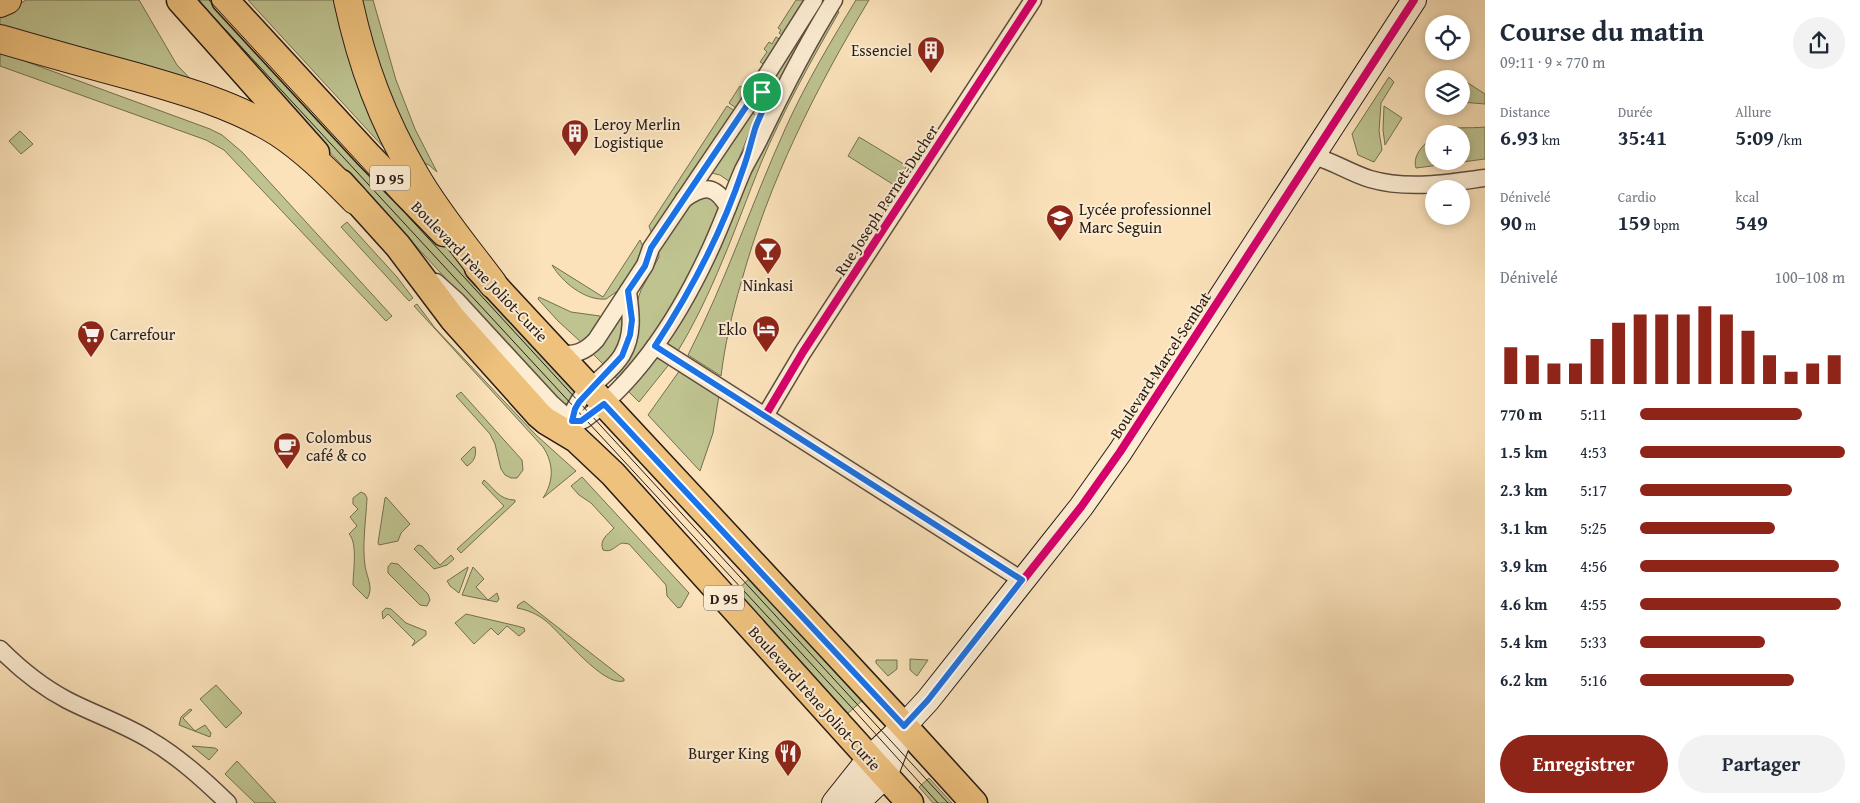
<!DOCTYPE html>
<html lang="fr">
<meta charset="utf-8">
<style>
body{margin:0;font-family:"Gentium Book Plus",serif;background:#f2f2f3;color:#1f2937;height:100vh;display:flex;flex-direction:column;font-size:19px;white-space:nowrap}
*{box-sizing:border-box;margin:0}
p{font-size:16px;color:#747a83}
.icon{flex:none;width:28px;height:28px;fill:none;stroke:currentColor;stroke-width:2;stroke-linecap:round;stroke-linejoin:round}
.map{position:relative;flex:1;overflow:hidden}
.panel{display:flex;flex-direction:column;background:#fff;width:375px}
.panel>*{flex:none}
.tools{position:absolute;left:1425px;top:15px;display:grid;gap:10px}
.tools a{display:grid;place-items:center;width:45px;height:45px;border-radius:50%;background:#fff;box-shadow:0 2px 8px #0003;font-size:25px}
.pin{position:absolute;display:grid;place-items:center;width:42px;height:42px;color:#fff;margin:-21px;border:2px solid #fff;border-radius:50%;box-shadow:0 1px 5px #0007}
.round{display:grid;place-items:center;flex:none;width:52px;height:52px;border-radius:26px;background:#f2f2f3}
.summary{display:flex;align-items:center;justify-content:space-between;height:85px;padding:0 15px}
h1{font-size:28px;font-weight:600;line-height:38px}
.figures{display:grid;grid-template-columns:repeat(3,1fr);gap:8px;height:85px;padding:5px 15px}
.figures div{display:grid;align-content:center}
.figures b{font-size:21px;font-weight:600}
.figures small{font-size:14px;font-weight:400}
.figures p{font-size:14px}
.chart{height:140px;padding:10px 15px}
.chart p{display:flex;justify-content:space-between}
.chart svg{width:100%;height:90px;margin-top:5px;stroke:#8f2418;stroke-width:6}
.action{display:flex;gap:10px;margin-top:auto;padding:10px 15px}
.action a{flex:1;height:58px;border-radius:30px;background:#8f2418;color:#fff;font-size:20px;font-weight:600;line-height:58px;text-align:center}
.action a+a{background:#f2f2f3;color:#1f2937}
ul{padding:0 15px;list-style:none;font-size:16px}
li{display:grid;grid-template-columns:80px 60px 1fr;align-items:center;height:38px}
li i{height:12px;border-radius:6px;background:#8f2418}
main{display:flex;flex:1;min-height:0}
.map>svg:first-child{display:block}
.green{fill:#bec390;stroke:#736f52}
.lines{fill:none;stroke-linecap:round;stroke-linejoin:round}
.street-casing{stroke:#5d4d3e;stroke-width:19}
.secondary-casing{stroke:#281b15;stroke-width:26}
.primary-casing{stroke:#281b15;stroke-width:29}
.highway-casing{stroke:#281b15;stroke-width:30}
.street{stroke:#fcecd2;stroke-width:16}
.secondary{stroke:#fcecd2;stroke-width:24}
.primary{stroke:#eec17d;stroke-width:26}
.highway{stroke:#eec17d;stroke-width:28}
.tram{stroke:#281b15;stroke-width:1}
.cycleway-casing{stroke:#fcecd2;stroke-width:11}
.cycleway{stroke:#d6006c;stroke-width:8}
.route-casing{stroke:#fff;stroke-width:10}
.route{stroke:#1a73e8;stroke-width:6}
.labels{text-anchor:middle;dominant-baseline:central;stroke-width:4;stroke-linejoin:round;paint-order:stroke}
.shield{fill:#fcecd2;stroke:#685a4e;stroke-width:1}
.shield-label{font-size:15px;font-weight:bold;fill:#281b15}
.poi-label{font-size:16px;fill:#281b15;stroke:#fcecd2;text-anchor:start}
.street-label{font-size:16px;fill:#281b15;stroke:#fcecd2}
</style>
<main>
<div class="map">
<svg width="1485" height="803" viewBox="0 0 1485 803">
<rect width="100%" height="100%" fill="#fbe2ba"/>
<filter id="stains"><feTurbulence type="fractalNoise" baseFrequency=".004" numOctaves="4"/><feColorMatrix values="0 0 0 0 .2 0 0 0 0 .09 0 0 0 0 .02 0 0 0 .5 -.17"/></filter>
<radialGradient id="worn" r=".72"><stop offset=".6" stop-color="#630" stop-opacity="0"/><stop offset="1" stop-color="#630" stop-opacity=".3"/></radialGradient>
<!-- green -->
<g class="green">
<path d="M26,0h113l38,65 24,25 -201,-58v-20l10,-2z"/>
<path d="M190,0h26l190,206 79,80 95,105 -14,13h-5z"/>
<path d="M248,0h92l58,163z"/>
<path d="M360,0h13l23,80 19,49 22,43 -8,-7 -10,-4 -27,-53z"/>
<path d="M796,0h12l-23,37 -6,-4 2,-3 -3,-2z"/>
<path d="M856,0h13c-54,90 -100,181 -128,283 -9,30 -16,61 -20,93l-33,-21c38,-74 64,-153 98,-228 20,-44 45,-86 70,-127z"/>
<path d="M818,1l8,5 -56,95v-8l-5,-6z"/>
<path d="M834,8l5,4c-28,49 -56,99 -78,151 -26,65 -48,131 -85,191l-9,-8v-3l56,-103 33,-83z"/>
<path d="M776,37l7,4 -16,25 -7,-4 7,-10 -3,-3 5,-7 3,2z"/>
<path d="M0,52l210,77 12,6 20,17 150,164 -6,5 -162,-171 -18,-10 -206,-74z"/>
<path d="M1454,74l31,20v10l-24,-2v-23h-11z"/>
<path d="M1389,77l5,5 -13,21 -2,28 3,19 -8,12 -16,-7 -6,-21z"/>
<path d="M740,86l10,7 -14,15 -7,-5z"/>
<path d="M727,106l10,6 -85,122 -3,-8z"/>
<path d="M1384,106l18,12 -17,27 -2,-15z"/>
<path d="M749,111l7,4 -26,67 -10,-7 -13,-3z"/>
<path d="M1485,127v32l-69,9c-4,-14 9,-24 18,-33v26h27v-27h-25c14,-9 33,-5 49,-7z"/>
<path d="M20,131l13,13 -12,10 -12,-13z"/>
<path d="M859,137l48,29 -13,19 -46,-29z"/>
<path d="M708,194l11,13c-23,62 -56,124 -101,173l-5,-6 28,-84 18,-33 -1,-10 33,-45z"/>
<path d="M347,222l50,55 16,21 -4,3 -68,-74z"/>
<path d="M640,240l4,9 -1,4 -24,37 -13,9c-21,2 -44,-17 -54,-34l51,32z"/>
<path d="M539,297l32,15 29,4 1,2 -10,16 -9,9 -24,-22 -20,-22z"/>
<path d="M417,304l18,24 101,107 40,36 -33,27c11,-17 11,-34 0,-51l-129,-141z"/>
<path d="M623,314l-1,28 -17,24 -12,-12 6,-6z"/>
<path d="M657,357l14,5 -32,40 -11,-11z"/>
<path d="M680,370l39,25 -6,38 -13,38 -52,-56z"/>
<path d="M461,392l61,68 1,10 -6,8h-6l-6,-3 -4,-6 -6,-25 -5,-10 -34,-38z"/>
<path d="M473,447h2c2,8 -1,15 -8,19l-6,-7z"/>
<path d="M582,477l107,116 -8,14 -3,1 -11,-12 -1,-11 -37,-41 -7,-1c-7,3 -10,10 -19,7 -4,-10 4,-15 11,-22l-23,-25 -12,-8 -8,-9z"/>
<path d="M484,480c10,8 15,20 31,20v2l-54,51 -4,-4 47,-43 -22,-23z"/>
<path d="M361,492l4,2 2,4c-1,23 -5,45 -2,68 2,12 9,22 2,33l-14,-14c0,-13 5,-42 -4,-51l8,-8 -7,-9 8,-8 -5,-5v-6z"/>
<path d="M386,497l24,27 -9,9 -3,8 -19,4 -1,-2 7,-45z"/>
<path d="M418,545l4,1 18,19 11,-10 3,4 -7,6 -13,4 -20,-20z"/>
<path d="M391,563l7,1 30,30 2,6 -3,6 -7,-1 -32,-32v-6z"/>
<path d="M468,567v1l-9,25 -9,-7 -3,-5z"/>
<path d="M473,567l11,12 -8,8 12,13 9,-7 2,6 -2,3 -35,-7z"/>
<path d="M751,577l115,120 -21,19 -110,-124z"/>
<path d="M524,601l100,78v2c-21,6 -62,-47 -78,-60 -9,-7 -18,-11 -29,-13l1,-3z"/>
<path d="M386,608l5,1 15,14 20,8v4l-14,11 3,-5 -27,-27 -5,5 -1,-7z"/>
<path d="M466,614l51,12 7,2 1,3 -6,5 -12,-10 -9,9 -7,-7 -17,16 -19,-21z"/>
<path d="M910,659l18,1 -11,16 -7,-6z"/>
<path d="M876,660h21v9l-9,7 -12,-13z"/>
<path d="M216,685l26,28 -16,15 -26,-29z"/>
<path d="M190,709l2,1 -9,8 12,13 10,-6 6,8 -1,4 -31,-12 2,-8z"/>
<path d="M192,746l23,2 3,2 -9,10z"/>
<path d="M237,761l39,42h-21l-30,-29z"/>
<path d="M929,778l23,25h-19l-14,-16z"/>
</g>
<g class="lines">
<!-- street casing -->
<g class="street-casing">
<g id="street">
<path d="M1313,156c20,5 37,17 57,23 38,11 77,4 115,-1"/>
<path d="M684,199c21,-14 31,-14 44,8"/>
<path d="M436,282l21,19 94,102 20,18h10l4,-2c55,-41 94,-103 123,-165 13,-27 23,-56 35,-84 5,-10 11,-20 16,-30 23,-48 47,-95 75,-140"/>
<path d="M655,346l367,234"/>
<path d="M558,353c16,3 27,-1 38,-13l49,-75 6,-17 96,-142 67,-106"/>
<path d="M765,416l38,-64 230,-352"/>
<path d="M572,429c-6,-33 36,-50 50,-74 12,-20 9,-42 6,-64"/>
<path d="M0,649c20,20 42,38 67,51 27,14 57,24 83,40 29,17 54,40 78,63"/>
</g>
</g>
<!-- secondary casing -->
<g class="secondary-casing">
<g id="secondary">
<path d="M834,803l35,-44 35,-33 24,-26 153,-193 39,-55 294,-452"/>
<path d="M857,803l28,-27 19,-49"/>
</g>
</g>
<!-- primary casing -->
<g class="primary-casing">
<g id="primary">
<path d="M180,0l136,153"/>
<path d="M225,0l143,155 76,78"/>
<path d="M341,183l57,63 55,73 86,96 7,6 30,18 37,35 297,329"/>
<path d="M478,268l426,458 70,77"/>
</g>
</g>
<!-- highway casing -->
<g class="highway-casing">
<g id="highway">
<path d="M348,0c14,65 34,119 68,177 22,38 51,72 77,107"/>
<path d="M0,3l7,-3"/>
<path d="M0,39c45,13 91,26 136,38 49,14 98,28 142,55 29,19 53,44 77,68"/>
</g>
</g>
<!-- street -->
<use href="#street" class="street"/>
<!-- secondary -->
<use href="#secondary" class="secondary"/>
<!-- primary -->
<use href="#primary" class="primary"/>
<!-- highway -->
<use href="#highway" class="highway"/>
<!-- tram -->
<g class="tram">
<path d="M198,0l655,709 85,94"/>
<path d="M209,0l739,803"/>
</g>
<!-- cycleway casing -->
<g class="cycleway-casing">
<g id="cycleway">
<path d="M655,346l367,234"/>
<path d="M765,416l38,-64 230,-352"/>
<path d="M904,726l24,-26 153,-193 39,-55 294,-452"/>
</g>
</g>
<!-- cycleway -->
<use href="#cycleway" class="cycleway"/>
</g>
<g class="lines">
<!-- route casing -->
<g class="route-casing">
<path id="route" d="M758,89c15,10 1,26 -3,40 -4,13 -7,27 -12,40 -21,63 -52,122 -88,177l367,234 -94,120 -24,26 -300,-322 -23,17h-9l3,-12 4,-7 43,-46 8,-21 2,-15 -4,-29 17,-25 6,-18z"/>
</g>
<!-- route -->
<use href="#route" class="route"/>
</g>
<!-- icons -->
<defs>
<g id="building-pin" transform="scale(1.4375)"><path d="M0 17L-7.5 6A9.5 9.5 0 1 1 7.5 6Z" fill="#8f2418" stroke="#fcecd2"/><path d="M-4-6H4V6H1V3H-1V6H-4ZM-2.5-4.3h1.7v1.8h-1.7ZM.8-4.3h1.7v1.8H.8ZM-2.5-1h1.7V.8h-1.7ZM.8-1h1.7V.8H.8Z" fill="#fff"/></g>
<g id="school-pin" transform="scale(1.4375)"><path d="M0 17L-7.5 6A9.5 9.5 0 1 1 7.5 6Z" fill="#8f2418" stroke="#fcecd2"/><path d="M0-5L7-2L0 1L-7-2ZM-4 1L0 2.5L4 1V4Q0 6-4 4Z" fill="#fff"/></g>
<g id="bar-pin" transform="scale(1.4375)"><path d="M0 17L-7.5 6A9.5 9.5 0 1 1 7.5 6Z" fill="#8f2418" stroke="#fcecd2"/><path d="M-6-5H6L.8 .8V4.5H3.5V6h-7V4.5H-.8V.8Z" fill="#fff"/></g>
<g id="hotel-pin" transform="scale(1.4375)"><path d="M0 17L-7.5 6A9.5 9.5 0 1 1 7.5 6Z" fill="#8f2418" stroke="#fcecd2"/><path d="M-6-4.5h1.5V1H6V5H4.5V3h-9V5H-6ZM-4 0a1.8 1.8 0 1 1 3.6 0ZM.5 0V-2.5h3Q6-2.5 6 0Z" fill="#fff"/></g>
<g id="supermarket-pin" transform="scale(1.4375)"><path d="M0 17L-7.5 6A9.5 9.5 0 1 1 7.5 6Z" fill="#8f2418" stroke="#fcecd2"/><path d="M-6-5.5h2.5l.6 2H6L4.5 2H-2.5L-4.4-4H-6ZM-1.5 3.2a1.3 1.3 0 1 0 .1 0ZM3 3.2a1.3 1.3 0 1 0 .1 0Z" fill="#fff"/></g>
<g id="cafe-pin" transform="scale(1.4375)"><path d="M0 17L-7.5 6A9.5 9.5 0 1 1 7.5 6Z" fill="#8f2418" stroke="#fcecd2"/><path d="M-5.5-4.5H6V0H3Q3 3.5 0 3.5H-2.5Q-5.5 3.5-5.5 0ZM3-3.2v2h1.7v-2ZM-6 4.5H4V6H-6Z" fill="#fff"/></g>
<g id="restaurant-pin" transform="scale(1.4375)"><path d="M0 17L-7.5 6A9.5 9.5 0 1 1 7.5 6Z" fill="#8f2418" stroke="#fcecd2"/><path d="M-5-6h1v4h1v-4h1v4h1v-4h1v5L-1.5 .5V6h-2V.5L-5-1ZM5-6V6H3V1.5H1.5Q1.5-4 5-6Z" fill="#fff"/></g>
</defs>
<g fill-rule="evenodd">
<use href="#building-pin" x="931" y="50"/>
<use href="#building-pin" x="575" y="133"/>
<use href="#school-pin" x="1060" y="218"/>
<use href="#bar-pin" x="768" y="251"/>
<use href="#hotel-pin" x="766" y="329"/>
<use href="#supermarket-pin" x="91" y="334"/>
<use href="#cafe-pin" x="287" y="446"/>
<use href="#restaurant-pin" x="788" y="753"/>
</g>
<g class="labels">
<!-- shield labels -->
<g class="shield">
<rect x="370" y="165.5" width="40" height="25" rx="4"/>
<rect x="704" y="585.5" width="40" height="25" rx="4"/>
</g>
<g class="shield-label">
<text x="390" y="178">D 95</text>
<text x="724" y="598">D 95</text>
</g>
<!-- poi labels -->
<g class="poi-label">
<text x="912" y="50" text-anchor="end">Essenciel</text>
<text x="594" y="124">Leroy Merlin<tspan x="594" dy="18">Logistique</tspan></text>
<text x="1079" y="209">Lycée professionnel<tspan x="1079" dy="18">Marc Seguin</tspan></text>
<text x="768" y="285" text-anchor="middle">Ninkasi</text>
<text x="747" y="329" text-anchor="end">Eklo</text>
<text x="110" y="334">Carrefour</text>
<text x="306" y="437">Colombus<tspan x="306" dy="18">café &amp; co</tspan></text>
<text x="769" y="753" text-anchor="end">Burger King</text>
</g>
<!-- street labels -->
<g class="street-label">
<text transform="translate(886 200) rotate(-57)">Rue Joseph Pernet-Ducher</text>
<text transform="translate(480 271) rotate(46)">Boulevard Irène Joliot-Curie</text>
<text transform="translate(1160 365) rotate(-57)">Boulevard Marcel Sembat</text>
<text transform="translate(815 698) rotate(48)">Boulevard Irène Joliot-Curie</text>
</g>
</g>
<rect width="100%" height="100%" filter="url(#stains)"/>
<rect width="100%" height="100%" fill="url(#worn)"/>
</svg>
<div class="tools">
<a><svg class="icon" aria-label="locate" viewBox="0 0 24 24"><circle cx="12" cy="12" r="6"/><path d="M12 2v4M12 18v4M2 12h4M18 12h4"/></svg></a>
<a><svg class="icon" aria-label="layers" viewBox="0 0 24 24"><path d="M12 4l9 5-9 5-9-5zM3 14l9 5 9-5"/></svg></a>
<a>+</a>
<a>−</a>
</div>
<div class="pin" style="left:762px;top:92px;background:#1e9e55"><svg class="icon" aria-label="arrive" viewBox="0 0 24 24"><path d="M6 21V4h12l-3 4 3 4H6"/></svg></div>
</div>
<section class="panel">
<div class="summary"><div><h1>Course du matin</h1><p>09:11 · 9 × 770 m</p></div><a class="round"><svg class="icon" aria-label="share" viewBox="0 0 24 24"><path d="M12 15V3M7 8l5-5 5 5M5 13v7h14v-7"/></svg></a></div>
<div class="figures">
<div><p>Distance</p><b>6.93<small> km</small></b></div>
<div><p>Durée</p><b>35:41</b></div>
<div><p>Allure</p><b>5:09<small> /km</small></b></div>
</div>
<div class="figures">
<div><p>Dénivelé</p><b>90<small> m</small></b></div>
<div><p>Cardio</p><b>159<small> bpm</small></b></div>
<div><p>kcal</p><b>549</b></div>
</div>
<div class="chart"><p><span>Dénivelé</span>100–108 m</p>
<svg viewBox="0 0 160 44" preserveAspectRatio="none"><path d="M5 44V26M15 44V30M25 44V34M35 44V34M45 44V22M55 44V14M65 44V10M75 44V10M85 44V10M95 44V6M105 44V10M115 44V18M125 44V30M135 44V38M145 44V34M155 44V30"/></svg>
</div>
<ul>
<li><b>770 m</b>5:11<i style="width:79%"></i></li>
<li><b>1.5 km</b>4:53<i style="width:100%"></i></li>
<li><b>2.3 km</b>5:17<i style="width:74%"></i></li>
<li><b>3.1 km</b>5:25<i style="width:66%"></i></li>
<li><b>3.9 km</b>4:56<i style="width:97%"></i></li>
<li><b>4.6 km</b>4:55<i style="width:98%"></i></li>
<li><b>5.4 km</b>5:33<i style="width:61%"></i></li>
<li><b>6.2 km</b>5:16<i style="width:75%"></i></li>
</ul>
<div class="action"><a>Enregistrer</a><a>Partager</a></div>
</section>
</main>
